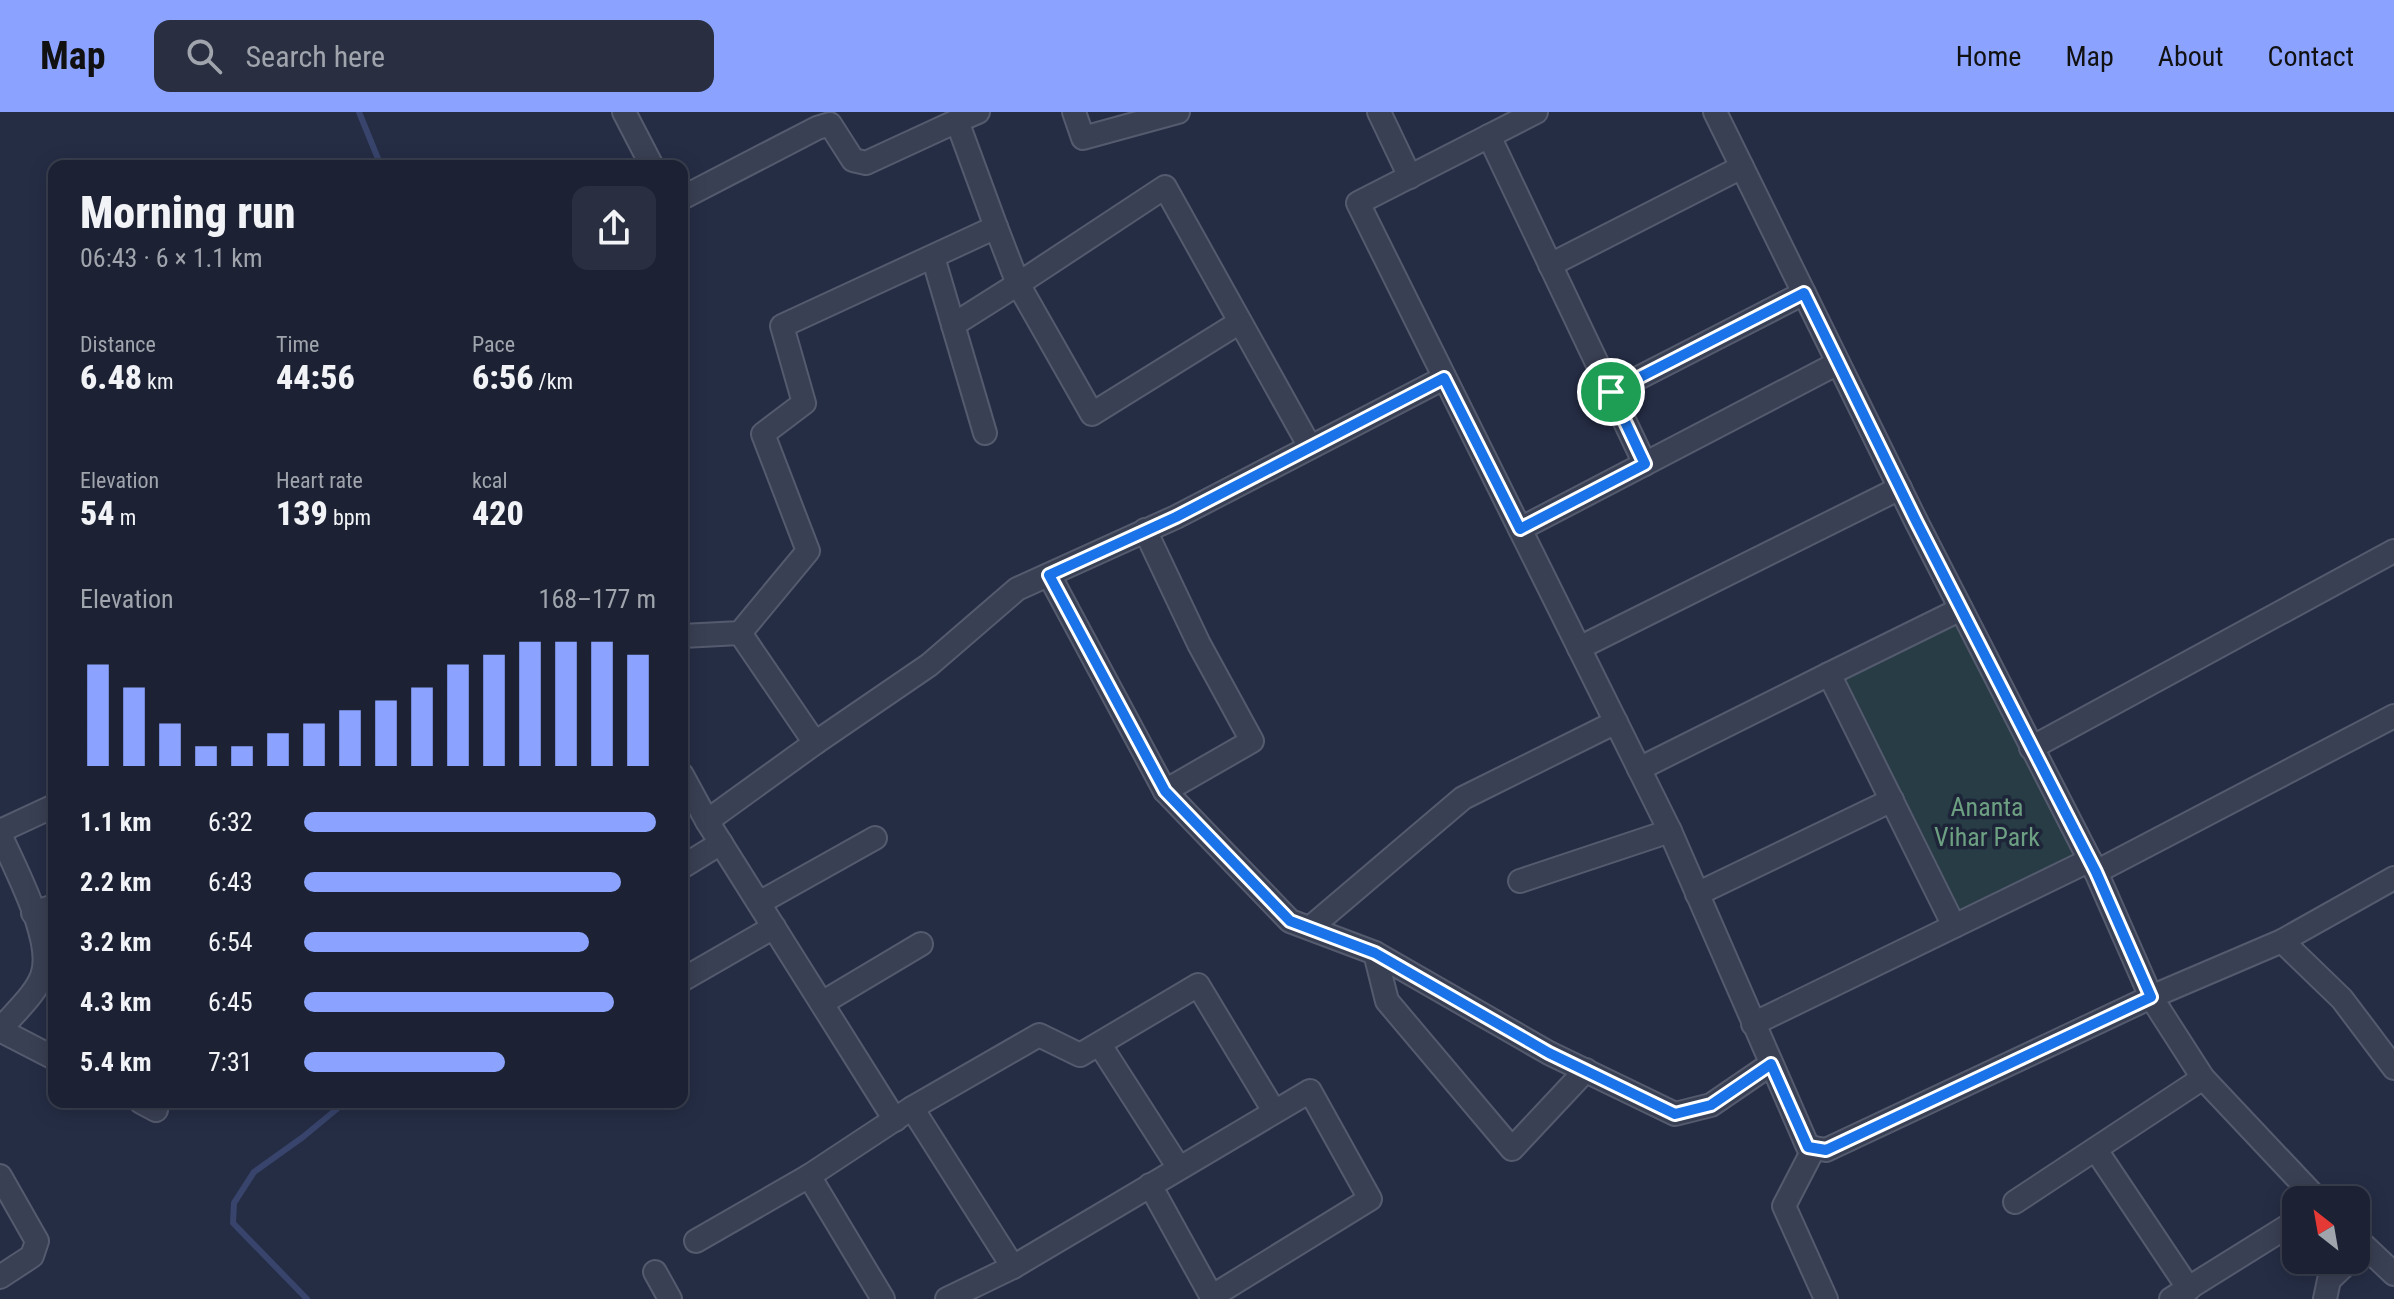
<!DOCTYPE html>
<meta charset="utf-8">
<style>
body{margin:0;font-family:"Roboto Condensed",sans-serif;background:#292f40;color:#f1f3f6;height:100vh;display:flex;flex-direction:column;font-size:30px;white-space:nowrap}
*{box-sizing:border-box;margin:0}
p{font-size:26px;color:#a0a4ac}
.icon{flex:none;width:44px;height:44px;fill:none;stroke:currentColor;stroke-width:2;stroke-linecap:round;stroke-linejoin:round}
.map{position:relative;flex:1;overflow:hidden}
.details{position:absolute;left:48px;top:48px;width:640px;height:948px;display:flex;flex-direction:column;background:#1c2234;border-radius:16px;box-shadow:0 4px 20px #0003,0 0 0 2px #3a3f4f}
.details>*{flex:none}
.needle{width:52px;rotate:329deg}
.buttons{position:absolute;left:2282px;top:1074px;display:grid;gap:16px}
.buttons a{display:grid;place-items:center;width:88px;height:88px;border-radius:16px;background:#1c2234;box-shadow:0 4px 20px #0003,0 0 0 2px #3a3f4f;font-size:40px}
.pin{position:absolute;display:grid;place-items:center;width:68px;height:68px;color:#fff;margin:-34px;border:4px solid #fff;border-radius:50%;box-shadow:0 2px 8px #0007}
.round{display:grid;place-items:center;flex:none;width:84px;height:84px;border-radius:16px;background:#292f40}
.head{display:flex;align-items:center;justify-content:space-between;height:136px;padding:0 32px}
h1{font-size:44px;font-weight:800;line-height:60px}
.figures{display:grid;grid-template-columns:repeat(3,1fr);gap:12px;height:136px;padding:8px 32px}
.figures div{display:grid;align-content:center}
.figures b{font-size:34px;font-weight:800}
.figures small{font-size:22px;font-weight:400}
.figures p{font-size:22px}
.chart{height:224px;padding:16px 32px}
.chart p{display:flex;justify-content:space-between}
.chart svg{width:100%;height:144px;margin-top:8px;stroke:#8ba3ff;stroke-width:6}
ul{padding:0 32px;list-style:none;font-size:26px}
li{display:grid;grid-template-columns:128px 96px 1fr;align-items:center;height:60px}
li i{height:20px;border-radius:10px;background:#8ba3ff}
header{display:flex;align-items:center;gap:48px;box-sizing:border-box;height:112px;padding:0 40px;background:#8ba3ff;color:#111}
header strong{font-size:38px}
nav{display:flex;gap:44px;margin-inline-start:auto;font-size:28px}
.search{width:560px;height:72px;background:#292f40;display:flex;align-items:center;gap:20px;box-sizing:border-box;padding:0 28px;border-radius:16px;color:#a0a4ac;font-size:30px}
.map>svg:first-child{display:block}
.green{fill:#273c45}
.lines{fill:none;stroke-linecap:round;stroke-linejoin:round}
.stream{stroke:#38446c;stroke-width:6}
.minor-casing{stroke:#555b6e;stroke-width:26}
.minor{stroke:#3a4054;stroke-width:22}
.route-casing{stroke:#fff;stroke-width:16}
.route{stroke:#1a73e8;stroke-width:10}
.labels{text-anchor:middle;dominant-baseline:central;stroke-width:7;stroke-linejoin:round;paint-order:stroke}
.park-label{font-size:26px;fill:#6da082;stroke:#1e2539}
</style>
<header>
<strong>Map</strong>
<div class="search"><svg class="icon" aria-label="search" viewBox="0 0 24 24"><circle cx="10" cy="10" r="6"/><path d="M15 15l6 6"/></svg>Search here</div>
<nav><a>Home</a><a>Map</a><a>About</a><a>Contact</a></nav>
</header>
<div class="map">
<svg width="2394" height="1187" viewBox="0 0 2394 1187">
<rect width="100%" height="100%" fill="#252d45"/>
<!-- green -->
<path class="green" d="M1960,503l127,244 -132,65 -116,-249z"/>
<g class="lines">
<!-- stream -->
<g class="stream">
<path d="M359,0l22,54"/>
<path d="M307,1187l-74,-76 1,-20 20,-31 49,-35 35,-29 1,-6"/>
</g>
<!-- minor casing -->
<g class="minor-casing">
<g id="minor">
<path d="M624,0l28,54"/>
<path d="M1074,0l9,26 95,-26"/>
<path d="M1379,0l31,65"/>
<path d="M1536,0l-178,91 312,628 138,316 18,3 325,-153 131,-56 112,-63"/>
<path d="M1715,0l201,409 180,351 55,125 52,81 115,122"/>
<path d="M957,9l21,-9"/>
<path d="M1489,24l156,328"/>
<path d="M682,86l135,-70 13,-4 23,36 13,3 91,-42 39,106 -214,99 22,77 -41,31 45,117 -68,82 -58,3"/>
<path d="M996,115l22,57 147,-97 145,260"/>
<path d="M933,145l52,176"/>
<path d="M1550,153l192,-98"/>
<path d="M953,213l65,-41 74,130 148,-92"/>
<path d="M1611,280l193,-99"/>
<path d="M1520,417l318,-166"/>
<path d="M1145,418l54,114 53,97 -87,50"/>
<path d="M1049,463l116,216 125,130 85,32 12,48 125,148 74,-79"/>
<path d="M740,521l75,110"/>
<path d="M1579,536l321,-160"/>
<path d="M2031,636l363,-197"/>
<path d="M1639,657l190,-95"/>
<path d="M682,663l25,46 188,299"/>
<path d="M707,709l108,-78 114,-78 88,-76 159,-72 268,-139"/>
<path d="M0,719l54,-25"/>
<path d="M0,722c15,35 55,107 42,142 -7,19 -29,38 -42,54"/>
<path d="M682,755l39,-24"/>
<path d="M2096,760l298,-156"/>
<path d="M1520,769l150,-50"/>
<path d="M1697,782l195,-94"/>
<path d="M759,791l116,-65"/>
<path d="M33,801l21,-7"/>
<path d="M1954,814l-125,-252 132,-65"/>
<path d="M1310,816l153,-130 153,-76"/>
<path d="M2282,829l60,58 52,69"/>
<path d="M1375,841l174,100 126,61 36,-9 60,-41"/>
<path d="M682,868l92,-53"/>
<path d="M822,891l99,-59"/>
<path d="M1753,912l337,-164"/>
<path d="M0,918l54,28"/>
<path d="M1100,933l79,123"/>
<path d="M141,990l15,8"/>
<path d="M912,996l127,-73 41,20 118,-70 76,126"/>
<path d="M1814,1036l-30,58 42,93"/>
<path d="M2096,1038l93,139"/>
<path d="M0,1064l37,65 -5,15 -32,21"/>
<path d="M809,1064l74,123"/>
<path d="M1150,1073l63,114"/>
<path d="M2015,1090l188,-124"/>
<path d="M2356,1126l38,36"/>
<path d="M696,1129l113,-65 103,-68 101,159 -66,32"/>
<path d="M1013,1155l297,-176 60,108 -159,98"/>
<path d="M655,1160l15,27"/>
<path d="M2171,1187l125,-78"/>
<path d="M2325,1187l4,-19 21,-20"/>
</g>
</g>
<!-- minor -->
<use href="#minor" class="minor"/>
</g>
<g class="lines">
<!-- route casing -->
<g class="route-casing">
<path id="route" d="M1804,181l112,228 180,351 55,125 -325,153 -18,-3 -37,-83 -60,41 -36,9 -126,-61 -174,-100 -85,-32 -125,-130 -116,-216 127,-58 268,-139 76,151 125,-65 -34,-72z"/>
</g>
<!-- route -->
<use href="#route" class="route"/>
</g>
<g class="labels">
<!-- park labels -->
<g class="park-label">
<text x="1987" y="695">Ananta<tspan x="1987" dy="30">Vihar Park</tspan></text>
</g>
</g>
</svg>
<div class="buttons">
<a><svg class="needle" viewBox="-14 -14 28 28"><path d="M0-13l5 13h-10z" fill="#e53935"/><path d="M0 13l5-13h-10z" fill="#a0a4ac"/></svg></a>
</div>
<div class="pin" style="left:1611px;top:280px;background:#1e9e55"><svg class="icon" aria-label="arrive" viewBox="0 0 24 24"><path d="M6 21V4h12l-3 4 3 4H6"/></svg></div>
<section class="details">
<div class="head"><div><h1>Morning run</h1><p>06:43 · 6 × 1.1 km</p></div><a class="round"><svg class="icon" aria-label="share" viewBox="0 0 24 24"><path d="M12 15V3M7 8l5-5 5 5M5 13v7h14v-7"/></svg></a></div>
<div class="figures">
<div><p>Distance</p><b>6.48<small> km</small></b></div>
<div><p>Time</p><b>44:56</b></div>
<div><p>Pace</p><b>6:56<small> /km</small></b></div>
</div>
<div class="figures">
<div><p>Elevation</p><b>54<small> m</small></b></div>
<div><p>Heart rate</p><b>139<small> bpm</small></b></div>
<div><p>kcal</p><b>420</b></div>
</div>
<div class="chart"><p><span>Elevation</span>168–177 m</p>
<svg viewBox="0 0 160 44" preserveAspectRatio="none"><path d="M5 44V13M15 44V20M25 44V31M35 44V38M45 44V38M55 44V34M65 44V31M75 44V27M85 44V24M95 44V20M105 44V13M115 44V10M125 44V6M135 44V6M145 44V6M155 44V10"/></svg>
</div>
<ul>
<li><b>1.1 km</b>6:32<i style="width:100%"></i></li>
<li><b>2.2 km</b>6:43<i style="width:90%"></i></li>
<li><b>3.2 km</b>6:54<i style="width:81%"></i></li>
<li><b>4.3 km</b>6:45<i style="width:88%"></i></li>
<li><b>5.4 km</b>7:31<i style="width:57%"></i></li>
</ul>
</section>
</div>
